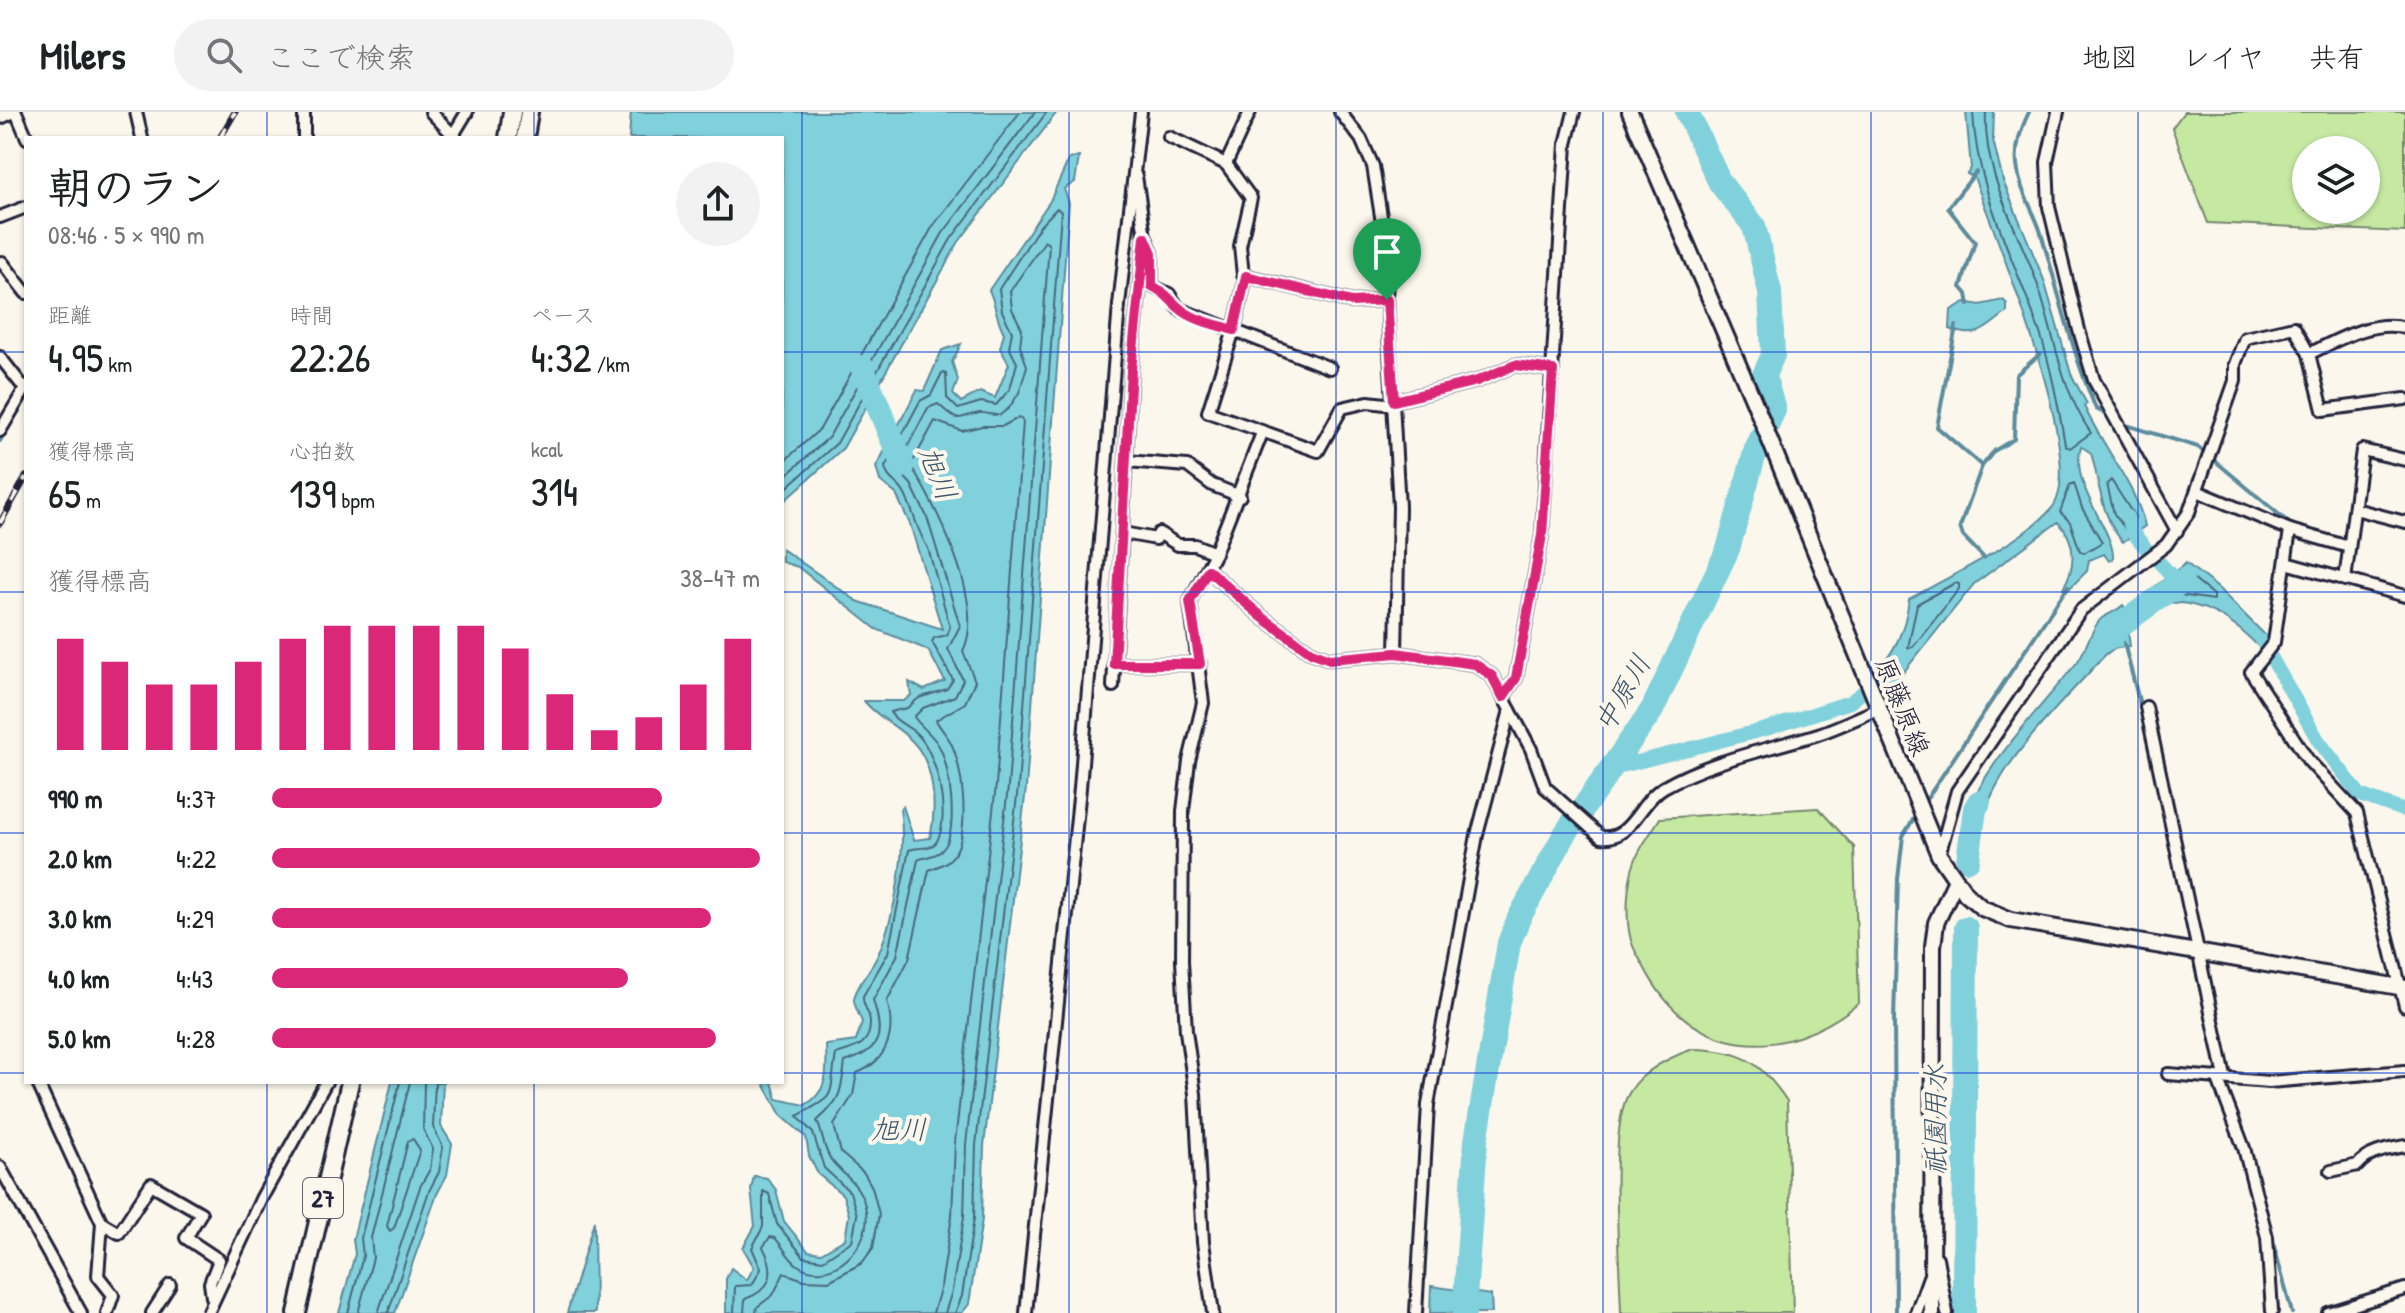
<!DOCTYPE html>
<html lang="ja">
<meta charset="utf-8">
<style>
body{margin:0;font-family:"Patrick Hand","Klee One",sans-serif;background:#f2f2f2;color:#202124;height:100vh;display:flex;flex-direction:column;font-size:30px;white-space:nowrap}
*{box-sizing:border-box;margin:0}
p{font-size:26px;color:#757577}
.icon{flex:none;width:44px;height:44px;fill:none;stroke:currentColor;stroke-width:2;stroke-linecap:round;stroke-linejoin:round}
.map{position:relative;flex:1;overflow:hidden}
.side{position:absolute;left:24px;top:24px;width:760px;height:948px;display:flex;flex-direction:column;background:#fff;border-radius:0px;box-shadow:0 2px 6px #0004}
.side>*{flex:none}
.fabs{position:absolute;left:2292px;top:24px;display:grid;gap:16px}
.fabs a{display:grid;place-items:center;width:88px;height:88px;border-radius:50%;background:#fff;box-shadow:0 2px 6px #0004;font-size:40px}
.pin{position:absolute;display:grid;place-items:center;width:68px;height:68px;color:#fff;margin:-82px -34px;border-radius:50% 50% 50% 0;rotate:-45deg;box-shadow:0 0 8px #0007}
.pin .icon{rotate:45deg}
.round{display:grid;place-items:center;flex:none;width:84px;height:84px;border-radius:42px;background:#f2f2f2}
.headline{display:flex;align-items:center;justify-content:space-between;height:136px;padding:0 24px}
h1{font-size:44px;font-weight:600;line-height:60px}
.stats{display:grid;grid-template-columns:repeat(3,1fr);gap:12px;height:136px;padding:8px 24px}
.stats div{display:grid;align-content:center}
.stats b{font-size:40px;font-weight:600}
.stats small{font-size:22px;font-weight:400}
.stats p{font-size:22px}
.chart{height:224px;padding:16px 24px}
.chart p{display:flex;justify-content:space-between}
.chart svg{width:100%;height:144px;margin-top:8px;stroke:#db2777;stroke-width:6}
ul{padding:0 24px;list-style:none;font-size:26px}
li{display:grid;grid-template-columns:128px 96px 1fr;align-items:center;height:60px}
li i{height:20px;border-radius:10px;background:#db2777}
header{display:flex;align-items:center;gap:48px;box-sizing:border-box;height:112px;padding:0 40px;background:#fff;border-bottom:2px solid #e0e0e0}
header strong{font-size:38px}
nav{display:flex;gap:44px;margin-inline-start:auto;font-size:28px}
.search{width:560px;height:72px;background:#f2f2f2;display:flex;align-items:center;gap:20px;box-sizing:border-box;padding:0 28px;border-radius:44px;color:#757577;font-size:30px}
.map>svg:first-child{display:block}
.green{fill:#c6e9a2;stroke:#74866e;stroke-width:2;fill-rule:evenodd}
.water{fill:#81d1dc;stroke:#5b8b9c;stroke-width:2}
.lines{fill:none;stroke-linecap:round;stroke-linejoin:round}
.shore{stroke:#48687b;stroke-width:2}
.stream{stroke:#5b8b9c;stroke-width:4}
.canal{stroke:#81d1dc;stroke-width:14}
.river{stroke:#81d1dc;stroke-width:24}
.street-casing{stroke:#22223b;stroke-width:16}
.secondary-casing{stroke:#22223b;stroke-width:20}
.primary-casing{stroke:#22223b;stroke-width:22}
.street{stroke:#fbf7ec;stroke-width:10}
.secondary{stroke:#fbf7ec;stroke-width:14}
.primary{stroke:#fbf7ec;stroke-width:16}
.rail-casing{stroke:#22223b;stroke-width:7}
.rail{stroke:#fbf7ec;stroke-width:4;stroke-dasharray:12;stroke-linecap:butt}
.route-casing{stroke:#fff;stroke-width:16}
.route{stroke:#db2777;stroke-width:10}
.grid{fill:none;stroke:#1d4ed8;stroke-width:2;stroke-opacity:0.55}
.labels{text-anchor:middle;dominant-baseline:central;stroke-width:8;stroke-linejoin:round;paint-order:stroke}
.shield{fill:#fbf7ec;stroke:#636270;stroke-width:2}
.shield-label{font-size:24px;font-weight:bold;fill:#22223b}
.street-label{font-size:26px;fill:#22223b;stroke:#fbf7ec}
.water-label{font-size:28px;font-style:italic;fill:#3e576b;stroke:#fbf7ec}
</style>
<header>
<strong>Milers</strong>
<div class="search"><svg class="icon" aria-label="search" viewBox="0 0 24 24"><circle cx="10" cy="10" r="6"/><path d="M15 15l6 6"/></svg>ここで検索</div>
<nav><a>地図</a><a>レイヤ</a><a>共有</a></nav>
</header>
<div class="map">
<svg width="2405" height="1201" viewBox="0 0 2405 1201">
<rect width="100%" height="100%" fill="#fbf7ec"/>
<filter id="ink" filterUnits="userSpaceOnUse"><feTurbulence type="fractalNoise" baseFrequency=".0125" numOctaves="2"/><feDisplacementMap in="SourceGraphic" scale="16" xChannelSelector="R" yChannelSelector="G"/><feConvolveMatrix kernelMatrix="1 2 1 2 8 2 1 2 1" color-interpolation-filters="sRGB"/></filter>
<g filter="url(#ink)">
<!-- green -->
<g class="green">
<path d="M2184,0h221v120l-197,-9 -36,-95zM2306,38h60v60h-60z"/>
<path d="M1818,696l36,39 5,156c-76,62 -168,56 -215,-36 -4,-8 -11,-18 -13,-27 -6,-22 -4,-58 4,-79 5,-15 17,-29 25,-43z"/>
<path d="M1693,937c49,1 67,12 94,52l6,212h-172c-1,-49 -12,-174 5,-214 12,-27 41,-41 67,-50z"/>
</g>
<!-- water -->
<g class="water">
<path d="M631,0h426l-99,131 -115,205 -61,55v-365h-153z"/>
<path d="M1966,0h28l-1,28 10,41 41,99 27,94 16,30 -3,2c17,38 52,80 61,120l-22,16c-22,-24 -23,-58 -32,-89l-10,-7c-12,42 34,83 32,113l-4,2 -5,-7 -15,6 -2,11 -20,20 -4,-3c13,-21 14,-47 -5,-66l-84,62 -76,95 -17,17 -8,-20c22,-24 32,-45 36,-77 38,-21 117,-59 143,-91 38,-47 -58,-274 -78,-331l-7,-3 4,-6z"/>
<path d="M1079,45l-4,25 -11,7 5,14 -43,585 -42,358 -2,73 -13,85 -7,9h-236v-34l5,-11 16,12 7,-13 -11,-19 12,-22 -4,-37 3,-13 13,2 9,12 8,31 24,30 13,2 24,-14 4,-24 -6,-20 -25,-21 -9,-18 -3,-19 -25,-22 -18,-33h9l5,17 28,6c24,-13 22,-35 21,-60l30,-4 6,-19c-3,-8 -8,-16 -8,-23 2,-14 18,-30 24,-44 17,-39 29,-105 22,-146l3,-3 11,34 16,-2c7,-30 5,-73 -17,-96 -15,-16 -35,-24 -49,-41h40l7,-6 -2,-13 15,8 21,-9 -17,-31 -52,-21 -78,-62 -16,-5v-13l75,52 85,28 -32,-105 -14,-30 -16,-13 -4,-14 41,-77 7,1 18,-41 19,-6 -9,18 6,18 -5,14 8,8 19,-10 15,6 14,-34 -9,-16 4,-15c-8,-15 -8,-28 -15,-43l61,-89 19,-42z"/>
<path d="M2003,188l4,4v8c-23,17 -28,28 -57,17l1,-19 14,-8 15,3z"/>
<path d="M2186,451l32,25 51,51 -7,11c-28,-29 -59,-51 -100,-47l-9,-15z"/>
<path d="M2123,493l10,14 -5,12 2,15 -17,3 -9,7c-40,46 -118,115 -123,177l-14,-4c-5,-43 85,-133 111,-168 8,-11 15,-37 24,-43 7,-5 14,-6 21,-13z"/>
<path d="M392,970h51l-2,44 11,18 -5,31 -10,19 -42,119h-56l16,-59 -2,-15z"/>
<path d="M594,1109l1,92h-28z"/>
<path d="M1431,1174l60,9 1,18h-62z"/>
</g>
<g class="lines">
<!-- shore -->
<g class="shore">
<path d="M1973,0c3,79 43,150 68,224 11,36 18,72 24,109l5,3 21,-15c-31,-44 -37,-102 -55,-153 -21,-56 -53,-107 -50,-168"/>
<path d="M782,351l38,-34 113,-203 87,-114"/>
<path d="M782,367l47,-42 114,-204 92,-121"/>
<path d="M2111,368l24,37v6l-9,7 -12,-16 -7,-30z"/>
<path d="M2074,371l8,25 20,34 -18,11 -4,-2 -10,-29 -10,-10 10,-27z"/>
<path d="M782,380l55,-49 114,-204 96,-127"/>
<path d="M2187,462l26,21v5l-46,-7 1,-6z"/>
<path d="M1955,471l4,1v5l-46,58 -5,1 9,-44z"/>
<path d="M413,1027l7,11 -26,78 -4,3 -3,-5 21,-85z"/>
<path d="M348,1201l15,-57 -2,-18 39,-156"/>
<path d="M358,1201l15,-55 -2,-20 39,-156"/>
<path d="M378,1201l42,-126 10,-18 3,-20 -10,-20 1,-47"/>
<path d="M388,1201l41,-122 10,-19 4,-25 -10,-20 2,-45"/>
<path d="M734,1201l1,-27 17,-1 9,-16 -9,-21 11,-21v-36l6,3 8,30 27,33 19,3 29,-19 5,-26 -7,-23 -26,-24 -11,-35 -16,-17c42,-23 31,-15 39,-62 18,-6 35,-8 34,-32 0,-10 -8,-16 -7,-26l25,-43 21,-103c8,-3 23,0 28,-9 14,-25 0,-87 -19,-106 -9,-9 -23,-13 -28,-23l17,-4 12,-10 28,-9 6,-9 -21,-38 2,-4 13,-3 3,-8 -22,-79c-11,-16 -14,-37 -24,-55 -6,-11 -17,-13 -19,-26l35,-66 11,-6 11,-22h4l1,25 11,11 23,-7 15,3 14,-16 7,-26 -8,-16 3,-15 -10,-21 -3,-22 41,-63 17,-18 4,4 -43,575 -42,358 -2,73 -12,78 -7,17"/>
<path d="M744,1201l1,-14c28,-10 31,-28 18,-52l7,-10 5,1c8,8 14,22 24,28 34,20 73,-21 67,-55 -4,-26 -19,-32 -34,-50 -9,-11 -9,-28 -15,-40 24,-21 24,-28 28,-59 37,-12 39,-27 28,-62l24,-44 21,-96c7,-4 17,-3 23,-9 19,-16 9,-86 -2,-105 -6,-11 -18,-19 -25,-29l9,-9 32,-12 8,-16 -15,-31 12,-23 -33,-109 -16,-33 -15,-16 32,-60 10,-4c24,22 16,13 42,9 6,-1 13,3 20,2l9,-7 10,-15 8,-27 -7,-20 2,-17 -10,-20 -2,-18 35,-50 4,4 -41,542 -42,357 -2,73 -12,74 -7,22"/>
<path d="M756,1201l1,-6 16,-12 11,-22 20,7 25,1 33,-18 11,-15 6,-34 -7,-27 -8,-14 -23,-20 -7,-28 19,-30 4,-22c31,-12 39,-41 30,-72l22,-42 20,-89c10,-4 20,-7 26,-17 15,-24 8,-88 -5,-112 -4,-7 -10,-13 -14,-21l29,-17 10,-22 -12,-30c24,-48 -28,-145 -52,-186l24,-44 27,10 20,-5h21l17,-9 3,5 -27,363 -41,357 -3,74 -11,70 -8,27"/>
</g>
<!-- stream -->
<g class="stream">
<path d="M2029,0c-8,17 -14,33 -12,53 3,29 16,42 24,68 18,60 31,119 55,176l8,4"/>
<path d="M23,3l9,23"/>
<path d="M1969,193l-2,-11 -6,-7 14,-45 -27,-34 28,-36"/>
<path d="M1956,214l-19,101 45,39 -22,61 3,9 21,22"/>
<path d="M2126,313l72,22 7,6"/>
<path d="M0,329l5,-9"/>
<path d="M2214,348l74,62"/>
<path d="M1982,354l12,-15 20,-12 2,-64 24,-21"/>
<path d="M2124,531l20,77"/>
<path d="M1922,694l146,-220"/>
<path d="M2195,855l26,110"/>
<path d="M2272,1126l20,75"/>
<path d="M1896,1201l-2,-293 4,-141 5,-43 14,-23"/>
</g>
<!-- canal -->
<g class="canal">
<path d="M2127,405l7,17 14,17"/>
<path d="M2160,451l11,12 15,8"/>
<path d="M2262,529l56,99 42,55 45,16"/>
<path d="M1614,656l152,-39 84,-27 27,-21"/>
</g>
<!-- river -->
<g class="river">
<path d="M862,255l41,99"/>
<path d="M2108,526l11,-12 63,-45"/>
<path d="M1968,748l7,-51 4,-7"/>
<path d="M1464,1201l12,-172 33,-198 10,-25 46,-84 87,-124 76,-161 28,-100 18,-39 -10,-35 9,-20 -3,-63 -16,-66 -34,-43 -33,-71"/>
<path d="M1964,1201l2,-385"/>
</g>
<!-- street casing -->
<g class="street-casing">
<g id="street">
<path d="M16,0l11,26"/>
<path d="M136,0l6,26"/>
<path d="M304,0v26"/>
<path d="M431,0l22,23 14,-23"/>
<path d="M1340,0l21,27 12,27 10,63 16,278 -3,146"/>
<path d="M2058,0l-11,50 2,45 30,123 15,50 83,151"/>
<path d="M1169,25l57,27 25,34 -11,48 3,29 109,27 35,-2"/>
<path d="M1226,52l24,-52"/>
<path d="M0,105l26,-10"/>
<path d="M1146,126l6,15v33l17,8 10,15 151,59"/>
<path d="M2,150l24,31"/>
<path d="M1246,164l-12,54 -26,82 110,39 24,-43 26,-6 26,3"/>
<path d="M2309,242l14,56 82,-11"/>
<path d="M0,245l25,32"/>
<path d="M1394,289l83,-20 38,-16 38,5"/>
<path d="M0,319l26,-44"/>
<path d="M1127,349l60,5 25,19 28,11"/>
<path d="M2197,379l93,39 -16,112 -23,30 57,88 49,53 48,193"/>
<path d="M2355,397l50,13"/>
<path d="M2290,418l59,17"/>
<path d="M1123,421l33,6 3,-6 19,12h17l20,8"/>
<path d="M2286,451l119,33"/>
<path d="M1208,458l54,47 49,35 19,7 66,-6 79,11 17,12 39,73 14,38 56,50c31,4 38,-36 63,-50 46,-26 101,-37 151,-52 22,-7 42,-17 63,-26"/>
<path d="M2345,468l17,-130 43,10"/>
<path d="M1114,552h86"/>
<path d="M1113,574l18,-316 14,-133 -9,-61"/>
<path d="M1503,585l13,-19 26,-143 24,-391 8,-32"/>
<path d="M2146,595l79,370"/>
<path d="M1939,743l18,-64 124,-181 85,-65 23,-33 46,-131v-17l10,-26 49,-11 15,27c28,-14 65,-35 96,-26"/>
<path d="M2168,962l101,8 136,-11"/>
<path d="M2217,965l27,71 23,89 5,74"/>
<path d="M39,974l63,137 -4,53 15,19 -6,18"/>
<path d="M0,1055l81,146"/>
<path d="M2331,1059l27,-6c10,-13 31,-16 47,-19"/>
<path d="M102,1111l17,10 32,-49 50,29 -15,25 33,22 -9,23 2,14"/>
<path d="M1937,1146l10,55"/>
<path d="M152,1201l18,-28"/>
<path d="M208,1201l53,-114 65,-117"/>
<path d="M1026,1201l54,-525 39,-483 22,-193"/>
<path d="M1213,1201l-10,-71 -8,-148 -9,-63 -4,-70 1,-150 6,-50 14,-58 -13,-102 25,-48 47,-120"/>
<path d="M1416,1201l12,-208 49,-270 33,-125"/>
<path d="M1916,1201l13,-36"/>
<path d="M2328,1201l77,-24"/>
</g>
</g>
<!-- secondary casing -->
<g class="secondary-casing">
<g id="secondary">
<path d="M1630,0l123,287 186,456 27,39 16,14 29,12 394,68"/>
<path d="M0,4l9,-4"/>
<path d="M453,26v-3"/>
<path d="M1932,1201l1,-367 3,-23 19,-41"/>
</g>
</g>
<!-- primary casing -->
<g class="primary-casing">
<g id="primary">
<path d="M508,26l4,-26"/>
<path d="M525,26l4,-26"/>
<path d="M297,1201l53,-231"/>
</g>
</g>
<!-- street -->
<use href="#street" class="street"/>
<!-- secondary -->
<use href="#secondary" class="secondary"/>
<!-- primary -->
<use href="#primary" class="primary"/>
<!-- rail casing -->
<g class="rail-casing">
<g id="rail">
<path d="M220,26l15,-26"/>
<path d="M0,411l26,-46"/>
</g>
</g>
<!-- rail -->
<use href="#rail" class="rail"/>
</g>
</g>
<g class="lines" filter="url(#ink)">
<!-- route casing -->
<g class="route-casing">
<path id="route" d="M1145,125l7,16v33c17,8 17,15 31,25 14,10 34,14 51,19l12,-54 106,26 35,-2 7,101 83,-20 38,-16 38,5 -11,165 -26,143 -13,19 -11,-21 -17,-12 -79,-11 -66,6 -19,-7 -49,-35 -54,-47 -18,31 10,63h-86l17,-294z"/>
</g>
<!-- route -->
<use href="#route" class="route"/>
</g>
<!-- grid -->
<path class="grid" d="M267,0v26M534,0v26M802,0v1201M1069,0v1201M1336,0v1201M1603,0v1201M1871,0v1201M2138,0v1201M0,240h26M782,240h1623M0,480h26M782,480h1623M0,721h26M782,721h1623M0,961h26M782,961h1623M267,970v231M534,970v231"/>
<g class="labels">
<!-- shield labels -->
<rect class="shield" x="303" y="1066" width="40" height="40" rx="6"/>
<g class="shield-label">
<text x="323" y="1086">27</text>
</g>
<!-- street labels -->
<g class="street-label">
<text transform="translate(1903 594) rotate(68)">原藤原線</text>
</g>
<!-- water labels -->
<g class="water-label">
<text transform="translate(938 361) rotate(68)">旭川</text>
<text transform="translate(1622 581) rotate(-60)">中原川</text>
<text transform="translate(1935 1008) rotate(-90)">祇園用水</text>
<text x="899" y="1017">旭川</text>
</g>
</g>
</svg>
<div class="fabs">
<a><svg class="icon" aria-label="layers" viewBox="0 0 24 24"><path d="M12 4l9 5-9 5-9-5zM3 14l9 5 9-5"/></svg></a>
</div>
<div class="pin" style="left:1387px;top:188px;background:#1e9e55"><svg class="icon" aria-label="arrive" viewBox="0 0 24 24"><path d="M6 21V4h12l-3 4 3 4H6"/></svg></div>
<section class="side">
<div class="headline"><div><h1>朝のラン</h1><p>08:46 · 5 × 990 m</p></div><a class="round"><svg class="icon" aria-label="share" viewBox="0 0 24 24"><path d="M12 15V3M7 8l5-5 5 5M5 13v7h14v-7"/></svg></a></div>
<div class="stats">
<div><p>距離</p><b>4.95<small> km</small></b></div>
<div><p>時間</p><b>22:26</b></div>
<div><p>ペース</p><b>4:32<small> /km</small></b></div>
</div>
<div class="stats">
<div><p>獲得標高</p><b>65<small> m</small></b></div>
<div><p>心拍数</p><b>139<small> bpm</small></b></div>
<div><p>kcal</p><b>314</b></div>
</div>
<div class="chart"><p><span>獲得標高</span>38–47 m</p>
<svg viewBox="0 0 160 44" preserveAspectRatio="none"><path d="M5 44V10M15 44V17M25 44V24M35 44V24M45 44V17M55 44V10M65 44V6M75 44V6M85 44V6M95 44V6M105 44V13M115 44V27M125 44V38M135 44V34M145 44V24M155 44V10"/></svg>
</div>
<ul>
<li><b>990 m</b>4:37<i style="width:80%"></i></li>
<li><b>2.0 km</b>4:22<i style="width:100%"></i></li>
<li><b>3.0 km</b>4:29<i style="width:90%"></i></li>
<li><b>4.0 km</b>4:43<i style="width:73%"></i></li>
<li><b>5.0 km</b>4:28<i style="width:91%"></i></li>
</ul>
</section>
</div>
